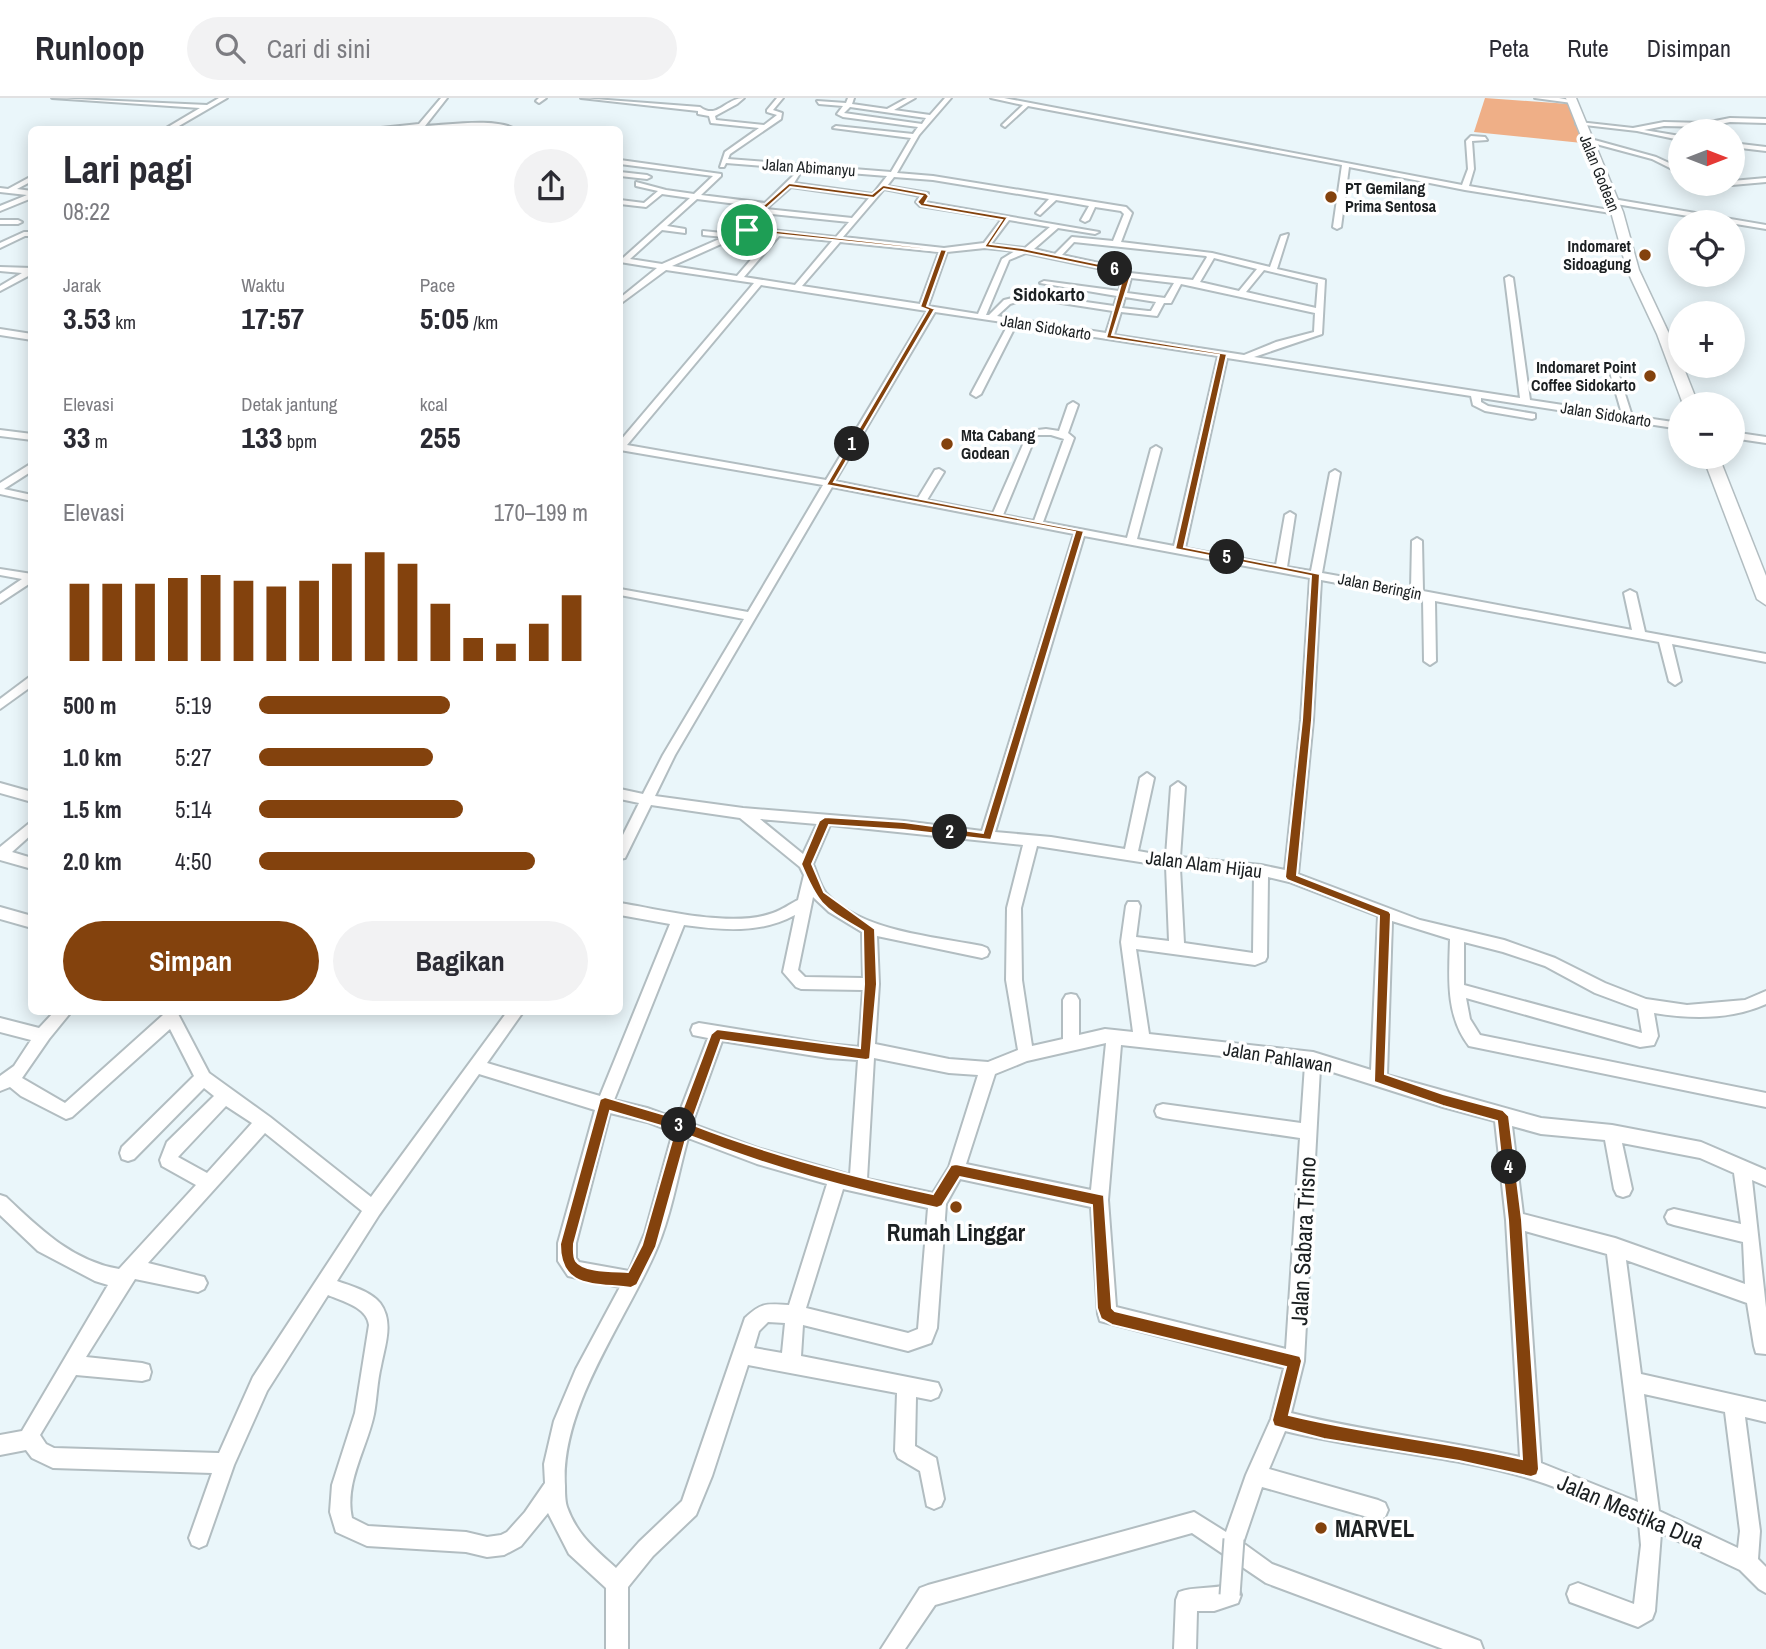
<!DOCTYPE html>
<html lang="id">
<meta charset="utf-8">
<style>
body{margin:0;font-family:"Archivo Narrow",sans-serif;background:#f2f2f3;color:#2b2b33;height:100vh;display:flex;flex-direction:column;font-size:26px;white-space:nowrap}
*{box-sizing:border-box;margin:0}
p{font-size:23px;color:#7c7c81}
.icon{flex:none;width:38px;height:38px;fill:none;stroke:currentColor;stroke-width:2;stroke-linecap:round;stroke-linejoin:round}
.map{position:relative;flex:1;overflow:hidden}
.sheet{position:absolute;left:28px;top:28px;width:595px;height:889px;display:flex;flex-direction:column;background:#fff;border-radius:10px;box-shadow:0 4px 18px #0003}
.sheet>*{flex:none}
.needle{width:46px;rotate:90deg}
.buttons{position:absolute;left:1668px;top:21px;display:grid;gap:14px}
.buttons a{display:grid;place-items:center;width:77px;height:77px;border-radius:50%;background:#fff;box-shadow:0 4px 18px #0003;font-size:35px}
.pin{position:absolute;display:grid;place-items:center;width:60px;height:60px;color:#fff;margin:-30px;border:4px solid #fff;border-radius:50%;box-shadow:0 2px 7px #0007}
.km{position:absolute;width:35px;height:35px;margin:-18px;border-radius:50%;background:#222;color:#fff;font-size:19px;line-height:35px;text-align:center}
.round{display:grid;place-items:center;flex:none;width:74px;height:74px;border-radius:37px;background:#f2f2f3}
.head{display:flex;align-items:center;justify-content:space-between;height:119px;padding:0 35px}
h1{font-size:38px;font-weight:700;line-height:52px}
.stats{display:grid;grid-template-columns:repeat(3,1fr);gap:10px;height:119px;padding:7px 35px}
.stats div{display:grid;align-content:center}
.stats b{font-size:30px;font-weight:700}
.stats small{font-size:19px;font-weight:400}
.stats p{font-size:19px}
.chart{height:196px;padding:14px 35px}
.chart p{display:flex;justify-content:space-between}
.chart svg{width:100%;height:126px;margin-top:7px;stroke:#83420d;stroke-width:6}
.button{display:flex;gap:14px;margin-top:auto;padding:14px 35px}
.button a{flex:1;height:80px;border-radius:42px;background:#83420d;color:#fff;font-size:28px;font-weight:700;line-height:80px;text-align:center}
.button a+a{background:#f2f2f3;color:#2b2b33}
ul{padding:0 35px;list-style:none;font-size:23px}
li{display:grid;grid-template-columns:112px 84px 1fr;align-items:center;height:52px}
li i{height:18px;border-radius:9px;background:#83420d}
header{display:flex;align-items:center;gap:42px;box-sizing:border-box;height:98px;padding:0 35px;background:#fff;border-bottom:2px solid #e1e1e2}
header strong{font-size:33px}
nav{display:flex;gap:38px;margin-inline-start:auto;font-size:24px}
.search{width:490px;height:63px;background:#f2f2f3;display:flex;align-items:center;gap:18px;box-sizing:border-box;padding:0 24px;border-radius:38px;color:#7c7c81;font-size:26px}
.map>svg:first-child{display:block}
.green{fill:#efaf87}
.lines{fill:none;stroke-linecap:round;stroke-linejoin:round}
.street-casing{stroke:#b2bdc1;stroke-width:4}
.primary-casing{stroke:#b2bdc1;stroke-width:3}
.street{fill:#fff;fill-rule:evenodd}
.primary{fill:#fff;fill-rule:evenodd}
.street-bridge-casing{stroke:#b2bdc1;stroke-width:23;stroke-linecap:butt}
.street-bridge{stroke:#fff;stroke-width:19}
.route{fill:#83420d;stroke:#fff;stroke-width:2;fill-rule:evenodd}
.poi-dot{fill:#83420d;stroke:#fff;stroke-width:2.5}
.labels{text-anchor:middle;dominant-baseline:central;stroke-width:7;stroke-linejoin:round;paint-order:stroke}
.far-street-label{font-size:16px;fill:#1c2022;stroke:#fff}
.far-poi-label{font-size:16px;font-weight:bold;fill:#1c2022;stroke:#fff;text-anchor:start}
.far-quarter-label{font-size:19px;font-weight:bold;fill:#1c2022;stroke:#fff}
.street-label{font-size:19px;fill:#1c2022;stroke:#fff}
.near-poi-label{font-size:23px;font-weight:bold;fill:#1c2022;stroke:#fff}
.near-street-label{font-size:23px;fill:#1c2022;stroke:#fff}
</style>
<header>
<strong>Runloop</strong>
<div class="search"><svg class="icon" aria-label="search" viewBox="0 0 24 24"><circle cx="10" cy="10" r="6"/><path d="M15 15l6 6"/></svg>Cari di sini</div>
<nav><a>Peta</a><a>Rute</a><a>Disimpan</a></nav>
</header>
<div class="map">
<svg width="1766" height="1551" viewBox="0 0 1766 1551">
<rect width="100%" height="100%" fill="#eaf6fa"/>
<!-- green -->
<path class="green" d="M1485,0l84,6 13,39 -108,-11z"/>
<g class="lines">
<!-- street casing -->
<g class="street-casing">
<g id="street">
<path d="M52,0l155,7 12,-7h8l-55,32h-9l37,-22z"/>
<path d="M441,0h6l-22,28c22,-1 74,-9 91,4l-21,-3 -133,3 57,-6z"/>
<path d="M539,0h7l-7,5 -3,-2z"/>
<path d="M581,0l119,9c18,13 25,-9 44,-9l-7,6 -22,12 1,4 48,5 13,-10 -10,-3v-2l10,-12h6l-10,12 9,3 -1,6 -51,35 -2,5 163,13 20,-34 -78,-10 3,-2 77,8 5,-7 -75,-10 -6,-3 6,-8 -24,-2 -2,-3 29,2 2,-5h6l-2,6 35,5 20,-11h8l-21,12 36,5 15,-17h6l-32,37 -22,38 36,3 193,31 6,6 -11,29 91,11 58,14 11,-31 7,-2 -11,35 48,11 -3,54 -68,23 266,41 -15,-120 4,-2 4,2 17,122 92,14 -13,-45 4,-3 4,3 15,47 48,7v6l-199,-31v4l7,4 47,8v4l-3,1 -47,-8 -12,-6 -2,-9 -244,-38 -42,190 91,17 9,-50 5,-3 5,3 -8,52 24,4 19,-98 5,-3 5,3 -18,100 89,16 1,-48 5,-3 5,3 1,50 209,39 -8,-37 6,-3 6,3 9,39 121,22v8l-94,-18 9,37 -6,4 -6,-4 -10,-39 -224,-41 1,60 -6,4 -6,-4 -1,-62 -102,-19 -8,140 -15,154 122,46 84,20 51,18 50,25 41,16 41,6 58,-5 21,-9v13c-35,16 -75,15 -112,9l4,23 -4,9 -14,2 -174,-49 4,21 10,16 286,58v14l-297,-61c-24,-31 -20,-70 -19,-107l-58,-18 -5,154 154,43 71,7 89,17 65,28v16l-14,-6 14,128v46l-10,-1 -2,-7 -7,-43 -121,-43 15,114 125,28v20l-21,-5 15,114 -2,28 8,8v26l-7,-4 -19,-19 -79,-37 -6,78 -3,8 -14,8 -68,-25 -3,-8 3,-8 8,-3 56,21 7,-59 -2,-22c-35,-15 -71,-33 -108,-44 -80,-24 -165,-28 -246,-48l-16,38 109,31 7,3 3,7 -3,7 -7,3 -116,-33 -19,56 29,21 200,74 8,3 3,8h-40l-177,-66 -74,-50 -257,72 -30,44h-24l39,-61 8,-3 266,-73 32,20 20,-57 25,-56 13,-51 -184,-47 -2,-7 -7,-107 -131,-28 -14,25 -9,124 -6,15 -23,8 -105,-26 -2,31 137,27 3,7 -3,7 -7,3 -15,-3 -1,49 21,12 8,41 -3,7 -7,3 -7,-3 -7,-35 -22,-13 -3,-7 2,-58 -149,-28 -36,111 -16,39 -43,41 -25,31v62h-22v-61l-37,-34 -21,-41 -27,33 -17,9 -17,2 -21,-5 -99,-6 -31,-14 -6,-20 2,-27 23,-72 14,-88c-2,-18 -27,-24 -41,-30l-61,96 -33,74 -28,80 -7,3 -7,-3 -3,-7 23,-65 -159,-5 -21,-10 -6,-8 -26,5v-20l22,-4 86,-146 -13,-4 -57,-30 -38,-36v-20l6,2c33,31 66,64 113,72l77,-84 -34,-19 -2,-6 7,-18 47,-46 -10,-8 -70,71 -6,2 -6,-2 -2,-6 2,-6 72,-71 -24,-47 -98,88 -6,2 -45,-23 -11,-9 -10,4v-15l14,-10 17,-26 -31,-8v-14l39,10 15,-16h17l-22,27 -27,39 43,25 98,-88 -1,-3h15l32,61 61,44 101,80 136,-185h16l-36,51 113,33 70,-172 -50,-9v-12c43,7 112,25 153,10 9,-3 17,-9 25,-13l6,-25 -4,-8 -60,-49 -89,-13 -26,53 -5,1v-18l19,-38 -19,-4v-10l23,5 20,-39 81,-136 -124,-24v-6l128,23 75,-127 -203,-35v-9l134,-158 -88,-13 -46,34v-6l37,-30 -37,-6v-4h3l67,-60 -28,-4 -16,13 -26,-3v-4l24,3 14,-12 -22,-5v-4l30,8 28,4 19,-18 -93,-12v-4l101,14v2l-20,19 64,8 31,-30 3,2 -5,8 79,11 14,-18 -161,-13 -2,4h-4l5,-15 34,-24 -48,-5 -2,-7 -11,-2v-3zM850,9l76,11 -4,6 -78,-11zM894,79l39,3 116,19 -13,14 4,2 16,-15 33,6 -8,14 4,2 4,-2 6,-13 26,4 3,3 -11,27 -41,-4 -17,17 -21,-5 24,-21 37,6 4,-2 -174,-30 3,-9 -41,-7zM791,89l78,11 -17,20 -86,-9zM884,91l36,7 -4,6 4,4 82,13 -18,24 -40,5 -101,-11zM697,101l64,8 -17,21 -12,6 -29,-3v4l21,2 -62,27 -32,-5 32,-29 23,3v-4l-18,-3zM762,115l87,9 -13,15 -84,-9zM1009,122l41,7 -25,21 -34,-4zM748,134l24,3 -35,41 -65,-10zM779,138l53,5 -37,44 -51,-8zM840,144l99,10 -19,52 -118,-18zM1074,144l132,14 1,1 -14,23 -63,-7 -3,-4 -65,-14zM985,150l30,3 -13,8 -24,55 -50,-8 19,-54zM1026,155l95,20 3,2 -5,16 -75,-10 -4,2 77,13 -3,10 -85,-12 -25,6 -15,15h-3l23,-55zM1214,160l43,11 -18,22 -39,-9zM1264,172l54,13 -2,25 -70,-16zM1131,180l43,5 -9,15 -38,-5zM1181,186l134,29 -1,19 -38,10 -32,13 -130,-20 7,-23 36,4 7,-13h7zM761,187l166,26 -101,169 -199,-35zM1125,199l31,5 -5,9h-3l-26,-3zM1029,200l84,13 -7,22 -109,-17 13,-12zM935,214l74,11 -38,71 5,3 5,-3 35,-69 202,31 -44,190 -37,-7 24,-90 -5,-3 -5,3 -24,89 -84,-16 31,-84 -6,-5 10,-28 -5,-3 -5,3 -9,26 -13,-2 -17,2 -36,82 -66,-13 17,-28 -5,-3 -4,1 -17,28 -83,-17zM1036,337h15l13,4 -30,82 -31,-6zM832,389l242,47 -92,297 -78,-10 -161,-13 -88,-12 20,-41zM1084,438l226,42 -9,142 -16,150 -24,-5 -81,-8 5,-70 -7,-5 -7,5 -5,69 -28,-5 16,-73 -7,-5 -7,5 -15,71 -74,-12 -56,-5zM760,721l57,5 -14,30zM830,727l193,20 -16,63 -1,72 12,70 -30,12 -39,-3 -74,-15 4,-60 -2,-48 105,22 5,-2 2,-4 -2,-4 -5,-2c-49,-10 -120,-14 -156,-53 -6,-7 -9,-20 -13,-29zM1037,748l129,20 3,75 -33,-4 4,-31 -2,-4h-10l-2,4 -5,36 12,90 -28,-3 -26,6v-35l-3,-5 -5,-1 -5,1 -3,5v39l-31,7 -10,-66 -1,-72zM1180,770l74,7 -1,78 -69,-10zM1268,779l21,5 89,34 -7,154 -58,-18 -164,-18 -13,-85 119,16 10,-4 2,-4zM813,799l16,15 33,20 1,46 -58,-1 -7,-7zM795,817l-12,57 13,15 5,2 62,1 -4,57 -31,-3 -129,-21 -6,2 -2,5 2,5 15,3 -31,81 -30,-11 -33,-8 70,-175c38,5 76,9 111,-10zM1464,844l39,10 42,14 50,27 43,16 4,24 -178,-48zM722,943l106,17 30,2 -8,115 -93,-27 -65,-24zM1106,945l-15,147 -125,-26 29,-90 32,-13zM1121,947l184,20 -4,58 -138,-19 -6,2 -2,5 2,5 6,2 137,20 -14,211 -170,-42 -8,-107zM874,960l75,15 29,2 -29,92 -16,26 -66,-14zM1320,970l123,39 52,14 11,99 14,237c-76,-17 -153,-25 -229,-44l13,-52zM479,976l116,36 -37,133v18l10,15 52,11 -44,82 -22,52 -10,43 1,19 -20,29 -18,20 -6,3 -14,2 -21,-5 -98,-6 -16,-8c-8,-35 15,-70 22,-104 3,-16 3,-32 7,-48 4,-21 13,-44 -1,-63 -10,-12 -29,-17 -43,-22l42,-66zM226,1008l26,17 -45,50 -29,-16zM610,1015l37,9 26,10 -28,101 -16,38 -50,-9 -3,-4v-15zM1512,1028l29,8 64,6 9,49 3,6 6,2 6,-2 3,-6 -10,-46 78,15 34,15 7,51 -67,-15 -6,2 -3,6 3,6 6,2 69,17 2,42 -130,-46 -92,-24zM265,1035l97,78 -109,166 -34,76 -165,-5 -8,-4 -6,-9 36,-60 66,6 7,-2 2,-7 -2,-7 -7,-2 -56,-6 49,-78 63,13 6,-3 3,-6 -3,-6 -56,-14zM688,1040l69,26 70,20 -38,121c-23,-1 -27,-3 -44,13l-63,183 -43,41 -23,26c-21,-19 -39,-33 -49,-61 -2,-6 -2,-15 -2,-21 -5,-77 58,-162 89,-231 17,-37 23,-78 34,-117zM843,1091l85,19 -10,121 -10,4 -102,-25zM1525,1133l82,23 31,248 -97,-39zM768,1224l17,1 -3,30 -28,-5 5,-17zM1644,1296l81,18 15,119 -2,17 -79,-37z"/>
<path d="M991,0h13l458,87 6,-16 -2,-28 5,-5 14,1 2,3 -15,1 2,28 -5,17 152,26 -4,2 -152,-24 -116,-23 -8,60 -4,2 -4,-2 9,-62 -314,-59 -23,21 -3,-2 21,-20z"/>
<path d="M1535,0h24l16,3 -3,2z"/>
<path d="M1730,20l36,1v4l-36,-1 -25,5 -41,-1 -20,4 36,6v4l-43,-9 -61,-7 3,-2 54,6 31,-6 41,1z"/>
<path d="M1587,40l69,19 24,11v5l-28,-14 -67,-18z"/>
<path d="M1732,45l34,4v4l-34,-4z"/>
<path d="M620,74l27,3 4,2 -4,2 -27,-3z"/>
<path d="M32,78v5l-15,8 15,2v7l-32,13v-5l27,-11 -27,-3v-4l8,1z"/>
<path d="M1766,80v4l-34,3 -3,-1h3v-3z"/>
<path d="M1613,101l153,26v4l-156,-26z"/>
<path d="M0,122h18l4,2 -4,2h-18z"/>
<path d="M24,134h8v4h-7l-25,12v-5z"/>
<path d="M0,169l32,1v6l-32,17v-5l22,-13 -22,-2z"/>
<path d="M0,231l32,5v6l-32,-5z"/>
<path d="M0,332l32,4v6l-32,-4z"/>
<path d="M1732,334l34,5v6l-34,-5z"/>
<path d="M32,365v8l-28,18 28,6v6l-32,-7v-11z"/>
<path d="M0,471l32,5v8l-32,21v-9l22,-15 -22,-4z"/>
<path d="M32,577v11l-32,23v-10z"/>
<path d="M0,685l32,9v10l-32,-9z"/>
<path d="M32,723v13l-20,18 20,6v11l-32,-9v-13z"/>
<path d="M0,809l32,9v12l-32,-9z"/>
<path d="M1230,1486l8,3 3,8 -3,8 -24,8h-17l-1,38h-22l2,-49 3,-8c15,-6 33,-2 51,-8z"/>
</g>
</g>
<!-- primary casing -->
<g class="primary-casing">
<g id="primary">
<path d="M1566,0h10l47,114 16,58 41,87v9h3l15,38h-15l-26,-70 -30,-64 -16,-58z"/>
<path d="M1703,359h16l47,119v29l-9,-6z"/>
</g>
</g>
<!-- street -->
<use href="#street" class="street"/>
<!-- primary -->
<use href="#primary" class="primary"/>
<!-- street-bridge casing -->
<g class="street-bridge-casing">
<path id="street-bridge" d="M1230,1497l4,-56"/>
</g>
<!-- street-bridge -->
<use href="#street-bridge" class="street-bridge"/>
</g>
<!-- route -->
<path class="route" d="M789,85l83,11 11,-9 43,8 3,3 -4,7 83,14 -18,27 32,4 106,22 3,5 -19,60 115,19 -43,193 136,27 -8,146 -15,155 92,36 2,3 -6,160 58,20 60,16 6,6 13,104 17,249 -2,6 -6,2 -72,-16 -135,-22 -50,-13 -2,-6 14,-53 -174,-42 -11,-6 -4,-11 -5,-103 -132,-28 -18,29 -5,2c-88,-19 -166,-40 -250,-73l-31,112 -19,38 -6,3c-36,-5 -71,2 -71,-44l40,-145 5,-2 74,22 32,-85 6,-5 143,19 4,-64 -1,-53c-40,-24 -44,-24 -62,-67l18,-43 6,-4 79,5 79,11 92,-301 -249,-47 102,-175 -8,-3 20,-56 -196,-20 14,-21zM790,89l84,11 10,-9 38,7 -5,6 4,4 81,14 -18,27 38,5 102,21 -18,65 113,17 -44,194 136,27 -9,144 -17,157 2,3 92,36 -5,166 69,24 54,15 11,99 14,239c-77,-18 -156,-25 -233,-44l13,-54 -2,-5 -185,-45 -3,-3 -8,-113 -148,-31 -5,1 -18,29c-83,-18 -163,-39 -242,-70l30,-84 145,20 4,-1 7,-75 -2,-55 -51,-37 -12,-28 17,-39 75,5 87,10 93,-309 -250,-49 101,-173 -8,-3 20,-56 -196,-22 11,-16zM610,1013l65,19 -33,115 -14,27c-13,-1 -45,0 -52,-11 -3,-5 -2,-12 -2,-17z"/>
<!-- markers -->
<g class="poi-dot">
<circle cx="1331" cy="99" r="7"/>
<circle cx="1645" cy="157" r="7"/>
<circle cx="1650" cy="278" r="7"/>
<circle cx="947" cy="346" r="7"/>
<circle cx="956" cy="1109" r="7"/>
<circle cx="1321" cy="1430" r="7"/>
</g>
<g class="labels">
<!-- far-street labels -->
<g class="far-street-label">
<text transform="translate(809 69) rotate(4)">Jalan Abimanyu</text>
<text transform="translate(1600 75) rotate(68)">Jalan Godean</text>
<text transform="translate(1046 229) rotate(9)">Jalan Sidokarto</text>
<text transform="translate(1606 316) rotate(9)">Jalan Sidokarto</text>
<text transform="translate(1380 488) rotate(11)">Jalan Beringin</text>
</g>
<!-- far-poi labels -->
<g class="far-poi-label">
<text x="1345" y="90">PT Gemilang<tspan x="1345" dy="18">Prima Sentosa</tspan></text>
<text x="1631" y="148" text-anchor="end">Indomaret<tspan x="1631" dy="18">Sidoagung</tspan></text>
<text x="1636" y="269" text-anchor="end">Indomaret Point<tspan x="1636" dy="18">Coffee Sidokarto</tspan></text>
<text x="961" y="337">Mta Cabang<tspan x="961" dy="18">Godean</tspan></text>
</g>
<!-- far-quarter labels -->
<g class="far-quarter-label">
<text x="1049" y="196">Sidokarto</text>
</g>
<!-- street labels -->
<g class="street-label">
<text transform="translate(1204 766) rotate(7)">Jalan Alam Hijau</text>
<text transform="translate(1278 959) rotate(9)">Jalan Pahlawan</text>
</g>
<!-- near-poi labels -->
<g class="near-poi-label">
<text x="956" y="1134">Rumah Linggar</text>
<text x="1335" y="1430" text-anchor="start">MARVEL</text>
</g>
<!-- near-street labels -->
<g class="near-street-label">
<text transform="translate(1303 1143) rotate(-87)">Jalan Sabara Trisno</text>
<text transform="translate(1631 1413) rotate(23)">Jalan Mestika Dua</text>
</g>
</g>
</svg>
<div class="buttons">
<a><svg class="needle" viewBox="-14 -14 28 28"><path d="M0-13l5 13h-10z" fill="#e53935"/><path d="M0 13l5-13h-10z" fill="#7c7c81"/></svg></a>
<a><svg class="icon" aria-label="locate" viewBox="0 0 24 24"><circle cx="12" cy="12" r="6"/><path d="M12 2v4M12 18v4M2 12h4M18 12h4"/></svg></a>
<a>+</a>
<a>−</a>
</div>
<div class="pin" style="left:747px;top:132px;background:#1e9e55"><svg class="icon" aria-label="arrive" viewBox="0 0 24 24"><path d="M6 21V4h12l-3 4 3 4H6"/></svg></div>
<b class="km" style="left:852px;top:346px">1</b>
<b class="km" style="left:950px;top:734px">2</b>
<b class="km" style="left:679px;top:1027px">3</b>
<b class="km" style="left:1509px;top:1069px">4</b>
<b class="km" style="left:1227px;top:459px">5</b>
<b class="km" style="left:1115px;top:171px">6</b>
<section class="sheet">
<div class="head"><div><h1>Lari pagi</h1><p>08:22</p></div><a class="round"><svg class="icon" aria-label="share" viewBox="0 0 24 24"><path d="M12 15V3M7 8l5-5 5 5M5 13v7h14v-7"/></svg></a></div>
<div class="stats">
<div><p>Jarak</p><b>3.53<small> km</small></b></div>
<div><p>Waktu</p><b>17:57</b></div>
<div><p>Pace</p><b>5:05<small> /km</small></b></div>
</div>
<div class="stats">
<div><p>Elevasi</p><b>33<small> m</small></b></div>
<div><p>Detak jantung</p><b>133<small> bpm</small></b></div>
<div><p>kcal</p><b>255</b></div>
</div>
<div class="chart"><p><span>Elevasi</span>170–199 m</p>
<svg viewBox="0 0 160 44" preserveAspectRatio="none"><path d="M5 44V17M15 44V17M25 44V17M35 44V15M45 44V14M55 44V16M65 44V18M75 44V16M85 44V10M95 44V6M105 44V10M115 44V24M125 44V36M135 44V38M145 44V31M155 44V21"/></svg>
</div>
<ul>
<li><b>500 m</b>5:19<i style="width:58%"></i></li>
<li><b>1.0 km</b>5:27<i style="width:53%"></i></li>
<li><b>1.5 km</b>5:14<i style="width:62%"></i></li>
<li><b>2.0 km</b>4:50<i style="width:84%"></i></li>
</ul>
<div class="button"><a>Simpan</a><a>Bagikan</a></div>
</section>
</div>
